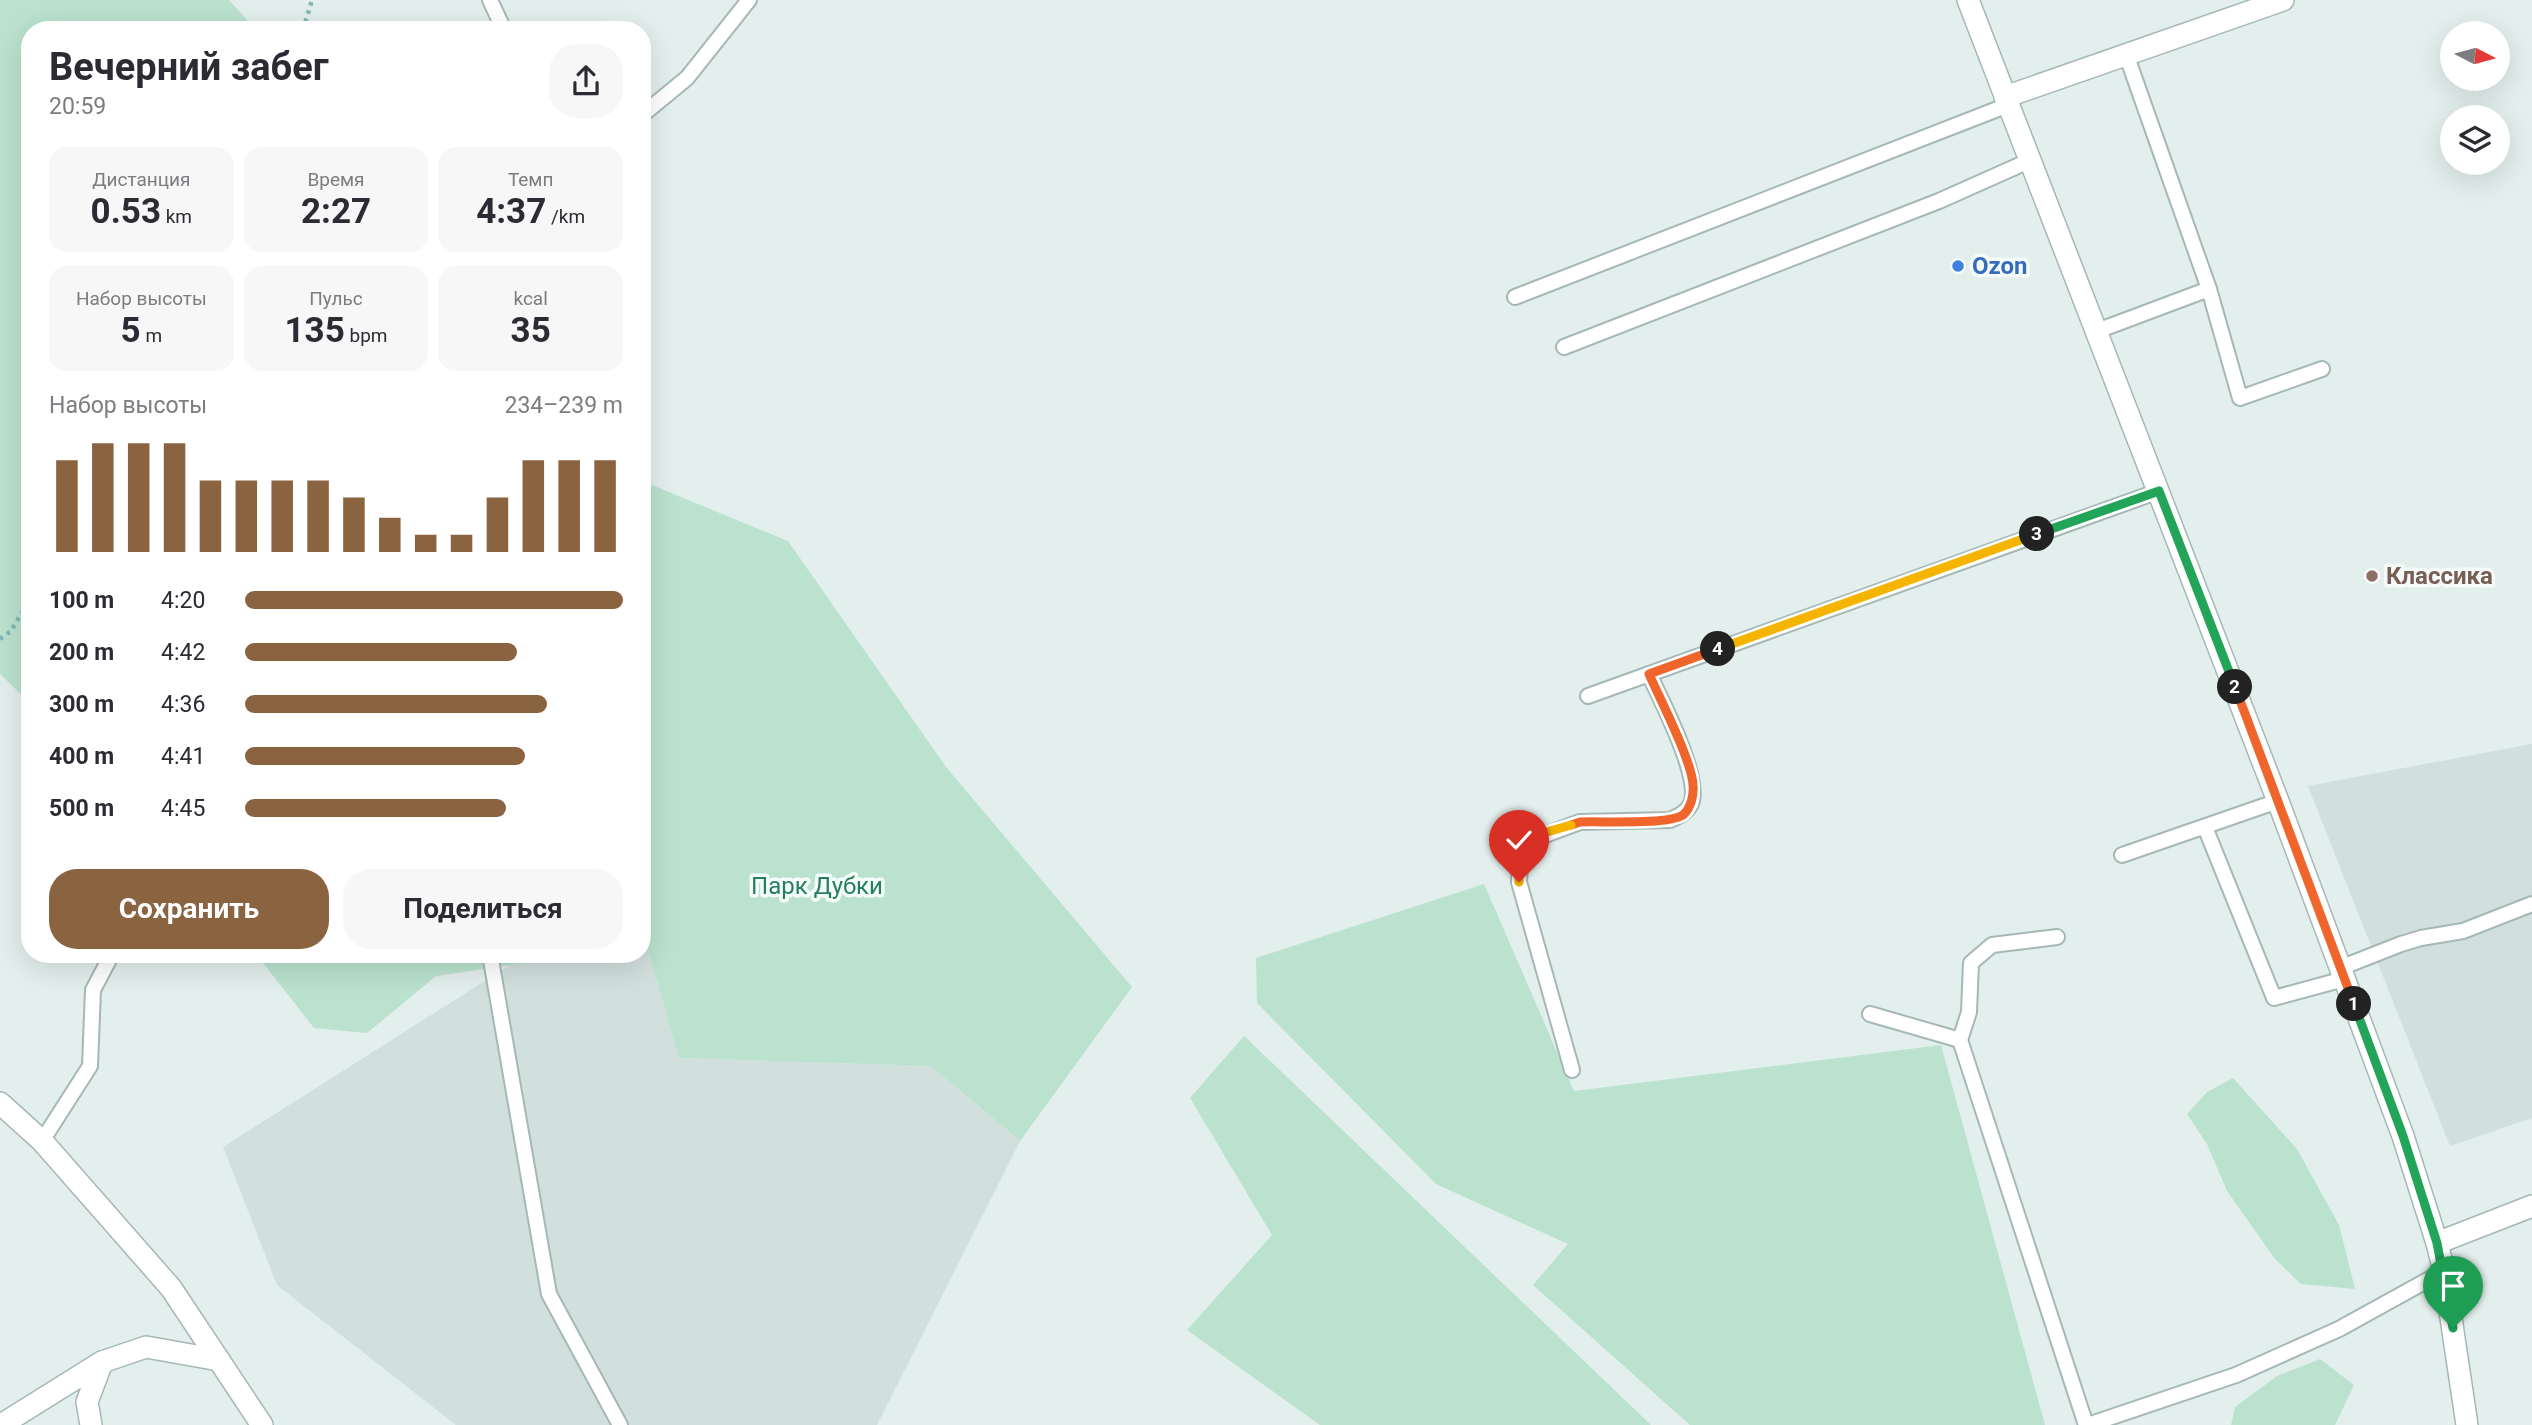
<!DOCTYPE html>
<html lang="ru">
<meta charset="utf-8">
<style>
body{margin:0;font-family:Roboto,sans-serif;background:#f7f7f7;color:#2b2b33;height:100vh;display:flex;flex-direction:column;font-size:26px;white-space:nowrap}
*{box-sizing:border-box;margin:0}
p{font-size:23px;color:#7c7c81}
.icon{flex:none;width:38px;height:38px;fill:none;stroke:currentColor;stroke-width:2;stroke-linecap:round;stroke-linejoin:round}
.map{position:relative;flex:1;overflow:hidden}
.panel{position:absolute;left:21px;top:21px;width:630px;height:942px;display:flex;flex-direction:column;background:#fff;border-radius:28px;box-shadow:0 7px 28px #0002}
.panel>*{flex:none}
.needle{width:46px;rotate:96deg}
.fabs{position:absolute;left:2440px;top:21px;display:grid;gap:14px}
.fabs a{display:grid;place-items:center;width:70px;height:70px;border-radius:50%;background:#fff;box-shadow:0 7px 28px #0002;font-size:35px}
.pin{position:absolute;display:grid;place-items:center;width:60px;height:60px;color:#fff;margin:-72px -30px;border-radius:50% 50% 50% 0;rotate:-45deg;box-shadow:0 0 7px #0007}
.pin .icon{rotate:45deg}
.km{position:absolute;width:35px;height:35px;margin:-18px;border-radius:50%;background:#222;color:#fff;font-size:19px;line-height:35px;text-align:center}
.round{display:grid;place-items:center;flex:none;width:74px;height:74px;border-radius:28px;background:#f7f7f7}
.headline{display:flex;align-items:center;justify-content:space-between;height:119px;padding:0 28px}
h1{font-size:38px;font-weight:700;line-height:52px}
.stats{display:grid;grid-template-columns:repeat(3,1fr);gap:10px;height:119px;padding:7px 28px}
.stats div{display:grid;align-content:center;border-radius:18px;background:#f7f7f7;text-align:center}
.stats b{font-size:35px;font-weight:700}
.stats small{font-size:19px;font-weight:400}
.stats p{font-size:19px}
.chart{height:196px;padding:14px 28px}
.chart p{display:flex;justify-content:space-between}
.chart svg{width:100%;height:126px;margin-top:7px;stroke:#8a6340;stroke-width:6}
.cta{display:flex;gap:14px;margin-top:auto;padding:14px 28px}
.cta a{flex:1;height:80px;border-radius:28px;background:#8a6340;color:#fff;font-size:28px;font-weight:700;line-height:80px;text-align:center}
.cta a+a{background:#f7f7f7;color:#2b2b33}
ul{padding:0 28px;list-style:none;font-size:23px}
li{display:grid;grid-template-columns:112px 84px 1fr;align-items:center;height:52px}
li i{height:18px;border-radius:9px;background:#8a6340}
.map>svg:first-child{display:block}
.built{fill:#d1dfdd}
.green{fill:#bae2cf}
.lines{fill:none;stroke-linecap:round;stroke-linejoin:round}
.service-casing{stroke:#a5b8b6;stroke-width:18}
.minor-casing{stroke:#a5b8b6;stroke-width:24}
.tertiary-casing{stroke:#a5b8b6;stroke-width:24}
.path{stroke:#80b6b3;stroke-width:4.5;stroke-dasharray:3.5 5;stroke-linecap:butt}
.service{stroke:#fff;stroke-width:14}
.minor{stroke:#fff;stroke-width:21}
.tertiary{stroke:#fff;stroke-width:21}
.split-1-casing{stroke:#fff;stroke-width:14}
.split-2-casing{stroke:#fff;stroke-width:14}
.split-3-casing{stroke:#fff;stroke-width:14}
.split-4-casing{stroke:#fff;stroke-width:14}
.split-5-casing{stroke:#fff;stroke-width:14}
.split-6-casing{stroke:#fff;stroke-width:14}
.split-1{stroke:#22a559;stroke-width:9}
.split-2{stroke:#f0652b;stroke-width:9}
.split-3{stroke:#22a559;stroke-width:9}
.split-4{stroke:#f5b400;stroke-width:9}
.split-5{stroke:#f0652b;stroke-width:9}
.split-6{stroke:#f5b400;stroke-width:9}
.shop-dot{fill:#3f7fe0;stroke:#f5fbf9;stroke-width:2.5}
.education-dot{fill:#8d6e63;stroke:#f5fbf9;stroke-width:2.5}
.labels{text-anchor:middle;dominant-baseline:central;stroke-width:7;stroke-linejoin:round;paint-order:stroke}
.shop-label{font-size:24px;font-weight:bold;fill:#366cbe;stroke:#f5fbf9;text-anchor:start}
.education-label{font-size:24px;font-weight:bold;fill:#785e54;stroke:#f5fbf9;text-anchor:start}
.park-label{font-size:24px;fill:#257f5f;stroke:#f5fbf9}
</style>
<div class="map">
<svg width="2532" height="1425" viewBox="0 0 2532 1425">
<rect width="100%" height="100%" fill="#e3efed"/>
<!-- built -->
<g class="built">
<path d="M2532,744v374l-82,28 -142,-360z"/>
<path d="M647,945l32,113 252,8 89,75 -143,284h-421l-179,-140 -54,-138 287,-182 77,-11h55v-8z"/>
</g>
<!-- green -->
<g class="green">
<path d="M0,0h229l27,30h-226v673l-30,-29z"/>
<path d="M642,481l146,60 158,226 186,220 -112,154 -89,-75 -252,-8 -32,-112h-5z"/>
<path d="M1484,884l90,207 367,-46 104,380h-355l-157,-140 35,-41 -132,-60 -179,-181 -1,-45z"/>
<path d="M256,954h331l-151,22 -69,57 -53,-5z"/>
<path d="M1244,1036l407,389h-331l-133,-95 85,-95 -82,-137z"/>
<path d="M2233,1078l64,71 42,76 16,64 -54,-5 -26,-25 -48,-68 -20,-47 -20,-30 20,-22z"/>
<path d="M2320,1359l34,26 -19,40h-104l4,-18 42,-31z"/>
</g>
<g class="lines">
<!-- service casing -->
<g class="service-casing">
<g id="service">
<path d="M490,0l14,30"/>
<path d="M2126,54l83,235"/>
<path d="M642,115l45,-37 62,-78"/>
<path d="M1515,297l493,-192"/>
<path d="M2097,331l112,-42 31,109 82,-29"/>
<path d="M1564,347l375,-146 92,-41"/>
<path d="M1588,696l571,-205"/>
<path d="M2205,827l69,171 70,-19"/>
<path d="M2122,855l156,-54"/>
<path d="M490,954l59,340 71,131"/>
<path d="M2340,968l61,-24 20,-6 42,-7 69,-27"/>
<path d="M1870,1014l90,26 126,385"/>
<path d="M1960,1040l9,-28 2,-49 21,-18 65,-8"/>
<path d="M1572,1070l-53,-188 2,-33 8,-8 51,-19 90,-2c9,-4 16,-7 21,-16 11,-26 -30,-104 -42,-130"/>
<path d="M42,1141l48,-75 3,-76 19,-36"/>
<path d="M2088,1425l148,-50 103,-46 105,-58"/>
</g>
</g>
<!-- minor casing -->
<g class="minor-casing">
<g id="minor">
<path d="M2005,97l278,-97"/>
<path d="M0,1103l42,38 129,147 91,137"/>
<path d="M1,1425l101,-63"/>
<path d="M91,1425l-4,-23 15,-40 44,-15 73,13"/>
</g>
</g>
<!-- tertiary casing -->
<g class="tertiary-casing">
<g id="tertiary">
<path d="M1968,0l310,801 125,335 34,107 7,28 23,154"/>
<path d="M2437,1243l95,-37"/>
</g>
</g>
<!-- path -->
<g class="path">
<path d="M303,30l9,-30"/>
<path d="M0,639l11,-8 19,-32"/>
</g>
<!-- service -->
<use href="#service" class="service"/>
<!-- minor -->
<use href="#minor" class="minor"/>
<!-- tertiary -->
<use href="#tertiary" class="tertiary"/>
</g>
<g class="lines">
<!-- split-1 casing -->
<g class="split-1-casing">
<path id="split-1" d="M2354,1004l49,132 34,107 16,85"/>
</g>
<!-- split-2 casing -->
<g class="split-2-casing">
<path id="split-2" d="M2235,687l119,317"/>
</g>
<!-- split-3 casing -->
<g class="split-3-casing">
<path id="split-3" d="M2037,534l122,-43 76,196"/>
</g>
<!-- split-4 casing -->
<g class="split-4-casing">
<path id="split-4" d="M1718,649l319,-115"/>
</g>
<!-- split-5 casing -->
<g class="split-5-casing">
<path id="split-5" d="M1571,825l9,-3c21,-1 88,3 103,-7 8,-7 11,-20 10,-30 -1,-24 -33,-86 -44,-111l69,-25"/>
</g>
<!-- split-6 casing -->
<g class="split-6-casing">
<path id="split-6" d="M1519,882c0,-46 11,-45 52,-57"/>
</g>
<!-- split-1 -->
<use href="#split-1" class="split-1"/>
<!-- split-2 -->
<use href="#split-2" class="split-2"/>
<!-- split-3 -->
<use href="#split-3" class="split-3"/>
<!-- split-4 -->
<use href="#split-4" class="split-4"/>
<!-- split-5 -->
<use href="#split-5" class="split-5"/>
<!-- split-6 -->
<use href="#split-6" class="split-6"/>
</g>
<!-- markers -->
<circle class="shop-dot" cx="1958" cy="266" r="7"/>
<circle class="education-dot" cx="2372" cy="576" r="7"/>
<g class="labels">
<!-- shop labels -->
<g class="shop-label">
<text x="1972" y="266">Ozon</text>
</g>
<!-- education labels -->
<g class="education-label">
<text x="2386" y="576">Классика</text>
</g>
<!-- park labels -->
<g class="park-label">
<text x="817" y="886">Парк Дубки</text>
</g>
</g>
</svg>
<div class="fabs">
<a><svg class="needle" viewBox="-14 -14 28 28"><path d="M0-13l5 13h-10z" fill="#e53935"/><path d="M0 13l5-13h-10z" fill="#7c7c81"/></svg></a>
<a><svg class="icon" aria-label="layers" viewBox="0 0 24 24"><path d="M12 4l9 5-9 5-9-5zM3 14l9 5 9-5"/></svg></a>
</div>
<div class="pin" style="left:2453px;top:1328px;background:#1e9e55"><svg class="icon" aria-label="arrive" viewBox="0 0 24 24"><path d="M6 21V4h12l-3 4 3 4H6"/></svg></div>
<div class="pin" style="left:1519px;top:882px;background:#d93025"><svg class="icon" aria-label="check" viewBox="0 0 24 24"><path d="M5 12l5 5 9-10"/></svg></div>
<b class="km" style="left:2354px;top:1004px">1</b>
<b class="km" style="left:2235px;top:687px">2</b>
<b class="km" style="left:2037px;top:534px">3</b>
<b class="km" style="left:1718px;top:649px">4</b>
<section class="panel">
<div class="headline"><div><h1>Вечерний забег</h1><p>20:59</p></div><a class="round"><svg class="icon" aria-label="share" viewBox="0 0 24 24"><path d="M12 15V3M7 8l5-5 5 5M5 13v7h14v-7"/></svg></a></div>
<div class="stats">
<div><p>Дистанция</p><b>0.53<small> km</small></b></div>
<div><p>Время</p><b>2:27</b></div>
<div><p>Темп</p><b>4:37<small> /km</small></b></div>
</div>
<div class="stats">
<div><p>Набор высоты</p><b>5<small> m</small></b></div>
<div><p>Пульс</p><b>135<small> bpm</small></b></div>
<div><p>kcal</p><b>35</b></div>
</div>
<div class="chart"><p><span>Набор высоты</span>234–239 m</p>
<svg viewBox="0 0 160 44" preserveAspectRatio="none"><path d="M5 44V12M15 44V6M25 44V6M35 44V6M45 44V19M55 44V19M65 44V19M75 44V19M85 44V25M95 44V32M105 44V38M115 44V38M125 44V25M135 44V12M145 44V12M155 44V12"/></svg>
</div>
<ul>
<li><b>100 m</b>4:20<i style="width:100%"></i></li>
<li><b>200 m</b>4:42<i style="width:72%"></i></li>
<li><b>300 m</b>4:36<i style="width:80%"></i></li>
<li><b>400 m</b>4:41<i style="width:74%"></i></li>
<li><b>500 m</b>4:45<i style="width:69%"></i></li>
</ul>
<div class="cta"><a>Сохранить</a><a>Поделиться</a></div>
</section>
</div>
